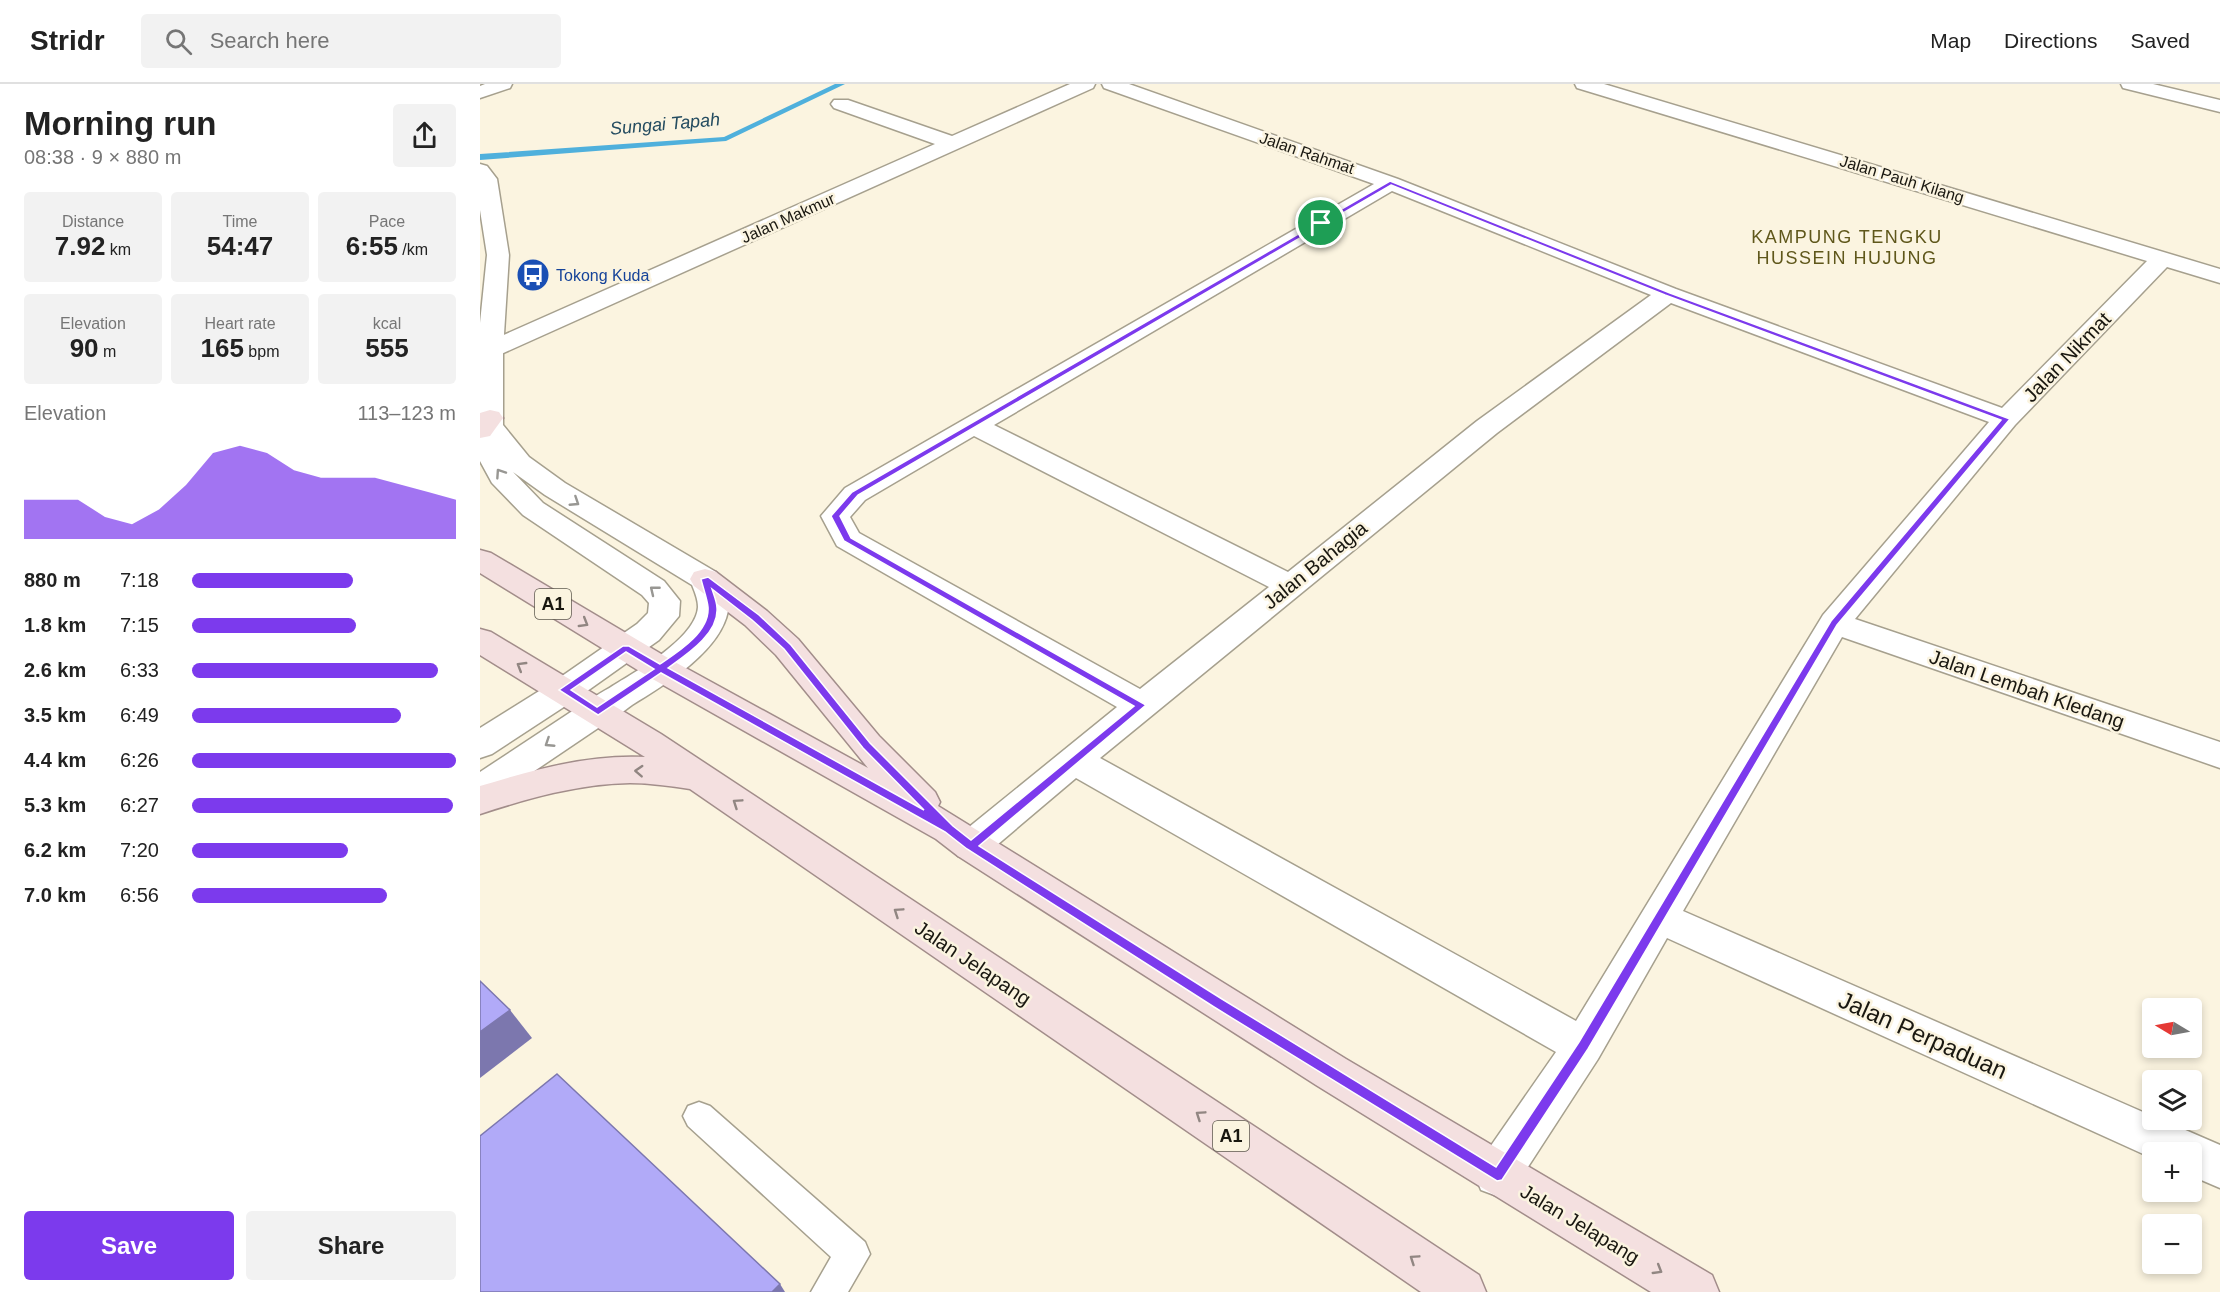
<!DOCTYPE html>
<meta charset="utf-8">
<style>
body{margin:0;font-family:Helvetica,sans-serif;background:#f2f2f2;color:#222;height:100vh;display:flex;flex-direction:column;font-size:22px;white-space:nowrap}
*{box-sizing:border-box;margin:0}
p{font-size:20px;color:#767676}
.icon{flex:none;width:33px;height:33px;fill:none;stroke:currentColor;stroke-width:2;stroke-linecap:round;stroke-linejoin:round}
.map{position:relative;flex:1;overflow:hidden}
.side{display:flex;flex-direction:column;background:#fff;width:480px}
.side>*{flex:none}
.needle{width:39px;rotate:280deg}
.buttons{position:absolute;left:1662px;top:914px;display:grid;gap:12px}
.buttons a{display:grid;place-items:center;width:60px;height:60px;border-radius:6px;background:#fff;box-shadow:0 3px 9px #0003;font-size:30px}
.pin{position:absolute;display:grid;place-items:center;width:51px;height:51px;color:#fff;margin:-26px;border:3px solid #fff;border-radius:50%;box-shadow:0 2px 6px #0007}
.round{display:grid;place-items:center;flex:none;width:63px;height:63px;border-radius:6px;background:#f2f2f2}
.headline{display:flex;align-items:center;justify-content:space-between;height:102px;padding:0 24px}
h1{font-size:33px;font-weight:600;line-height:45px}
.stats{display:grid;grid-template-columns:repeat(3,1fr);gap:9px;height:102px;padding:6px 24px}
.stats div{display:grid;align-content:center;border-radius:6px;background:#f2f2f2;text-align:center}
.stats b{font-size:26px;font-weight:600}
.stats small{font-size:16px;font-weight:400}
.stats p{font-size:16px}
.chart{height:168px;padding:12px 24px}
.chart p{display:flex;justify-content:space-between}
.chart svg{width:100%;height:108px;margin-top:6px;fill:#7c3aed;opacity:.7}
.primary-button{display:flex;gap:12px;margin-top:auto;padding:12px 24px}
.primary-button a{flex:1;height:69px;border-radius:6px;background:#7c3aed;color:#fff;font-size:24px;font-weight:600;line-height:69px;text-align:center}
.primary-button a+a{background:#f2f2f2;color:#222}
ul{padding:0 24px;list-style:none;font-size:20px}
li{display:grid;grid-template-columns:96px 72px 1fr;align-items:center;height:45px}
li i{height:15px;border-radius:8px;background:#7c3aed}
header{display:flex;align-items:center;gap:36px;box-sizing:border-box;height:84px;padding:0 30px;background:#fff;border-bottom:2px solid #e0e0e0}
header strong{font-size:28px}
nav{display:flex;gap:33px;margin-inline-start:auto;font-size:21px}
.search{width:420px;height:54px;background:#f2f2f2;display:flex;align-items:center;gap:15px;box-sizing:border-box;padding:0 21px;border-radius:6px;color:#767676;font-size:22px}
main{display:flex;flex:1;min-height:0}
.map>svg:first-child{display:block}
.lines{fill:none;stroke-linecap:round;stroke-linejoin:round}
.stream{fill:#4fb0dc;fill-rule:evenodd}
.service-casing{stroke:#a6a08e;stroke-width:3}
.minor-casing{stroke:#a6a08e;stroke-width:3}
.tertiary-casing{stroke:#a6a08e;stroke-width:3}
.primary-casing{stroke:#a28d8a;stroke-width:3}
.service{fill:#fff;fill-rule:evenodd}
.minor{fill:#fff;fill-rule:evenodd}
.tertiary{fill:#fff;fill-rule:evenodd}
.primary{fill:#f4e0e0;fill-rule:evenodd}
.shaded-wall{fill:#7c77ae}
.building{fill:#b1aaf8;stroke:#7c77ae;stroke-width:1.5}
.oneway{stroke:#989793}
.oneway2{stroke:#918682}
.route{fill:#7c3aed;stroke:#fff;stroke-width:1.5;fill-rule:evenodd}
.labels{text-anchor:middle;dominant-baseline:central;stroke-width:5;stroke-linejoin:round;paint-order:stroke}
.far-street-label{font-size:16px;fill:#191710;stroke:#fbf4e0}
.far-transit-label{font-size:16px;fill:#164399;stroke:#fbf4e0;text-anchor:start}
.far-water-label{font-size:18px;font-style:italic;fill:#244c60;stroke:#fbf4e0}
.far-neighbourhood-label{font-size:18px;letter-spacing:1.5px;fill:#5f571b;stroke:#fbf4e0}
.shield{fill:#fbf4e0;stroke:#5d594e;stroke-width:1.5}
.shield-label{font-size:18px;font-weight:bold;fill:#191710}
.street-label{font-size:20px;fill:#191710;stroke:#fbf4e0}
.near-street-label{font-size:24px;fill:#191710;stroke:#fbf4e0}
</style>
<header>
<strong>Stridr</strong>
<div class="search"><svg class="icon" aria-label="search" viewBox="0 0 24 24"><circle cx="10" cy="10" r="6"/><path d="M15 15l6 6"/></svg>Search here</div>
<nav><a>Map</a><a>Directions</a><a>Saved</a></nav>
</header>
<main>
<section class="side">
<div class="headline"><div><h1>Morning run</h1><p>08:38 · 9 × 880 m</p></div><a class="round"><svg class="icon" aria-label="share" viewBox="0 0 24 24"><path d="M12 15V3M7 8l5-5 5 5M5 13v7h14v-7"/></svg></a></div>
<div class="stats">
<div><p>Distance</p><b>7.92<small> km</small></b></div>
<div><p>Time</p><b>54:47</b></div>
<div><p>Pace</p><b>6:55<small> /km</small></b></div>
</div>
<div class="stats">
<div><p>Elevation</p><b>90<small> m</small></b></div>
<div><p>Heart rate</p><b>165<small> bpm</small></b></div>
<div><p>kcal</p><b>555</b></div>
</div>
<div class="chart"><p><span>Elevation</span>113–123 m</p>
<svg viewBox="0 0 160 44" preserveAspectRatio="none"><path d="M0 44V28L10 28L20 28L30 35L40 38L50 32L60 22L70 9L80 6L90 9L100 16L110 19L120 19L130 19L140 22L150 25L160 28V44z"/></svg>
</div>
<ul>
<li><b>880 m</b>7:18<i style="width:61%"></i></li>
<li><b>1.8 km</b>7:15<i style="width:62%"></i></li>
<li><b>2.6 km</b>6:33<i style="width:93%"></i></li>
<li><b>3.5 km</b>6:49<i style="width:79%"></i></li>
<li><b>4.4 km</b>6:26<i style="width:100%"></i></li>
<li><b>5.3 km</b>6:27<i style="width:99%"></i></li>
<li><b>6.2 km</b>7:20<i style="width:59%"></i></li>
<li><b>7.0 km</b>6:56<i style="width:74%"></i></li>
</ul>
<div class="primary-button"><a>Save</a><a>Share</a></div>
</section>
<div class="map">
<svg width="1740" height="1208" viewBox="0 0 1740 1208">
<rect width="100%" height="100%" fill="#fbf4e0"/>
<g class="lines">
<!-- stream -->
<path class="stream" d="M355,0h10l-119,57 -246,19v-6l244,-17z"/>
<!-- service casing -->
<g class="service-casing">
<path id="service" d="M219,1018l11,4 155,136 5,12 -22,38h-37l20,-35 -143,-131 -5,-10 5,-10z"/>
</g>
<!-- minor casing -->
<g class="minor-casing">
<g id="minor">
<path d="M5,0h27l-2,4 -30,10v-12z"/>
<path d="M590,0h25l-2,4 -594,267 -9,3 -10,-4 1,-9 454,-201 -101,-36 -3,-4 3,-4h14l104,36z"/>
<path d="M622,0h27l269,95 278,110 326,119 145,-147 -570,-173 -2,-4h29l616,185v14l-53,-16 -152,158 -160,194 365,123v26l-378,-131 -159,274 469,205v3h8l60,26v43l-28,-12v-24h-40v6l-485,-220 -69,121 -85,131 -16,6 -16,-6 -6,-15 6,-15 75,-108 -480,-274 -92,78 -13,4 -13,-4 -5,-10 5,-10 159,-129 -280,-161 -16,-30 24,-28 529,-304 -270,-96zM912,107l259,104 -174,126 -189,151 -294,-147zM1191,219l318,119 -166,193 -247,406 -476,-263 397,-325zM494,352l295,151 -129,102 -281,-156 -9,-16 15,-17z"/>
<path d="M1641,0h32l67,16v12l-97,-24z"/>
<path d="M84,595l12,4 5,8 -5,8 -84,55 -12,4v-30l72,-45z"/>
<path d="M118,615l12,3 5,9 -5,9 -117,79 -13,4v-31l106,-70z"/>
</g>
</g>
<!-- tertiary casing -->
<g class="tertiary-casing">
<path id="tertiary" d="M0,80l7,2 10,13 12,76 -6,95v75l26,32 36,26 151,89c6,10 15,26 12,39 -8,41 -64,74 -96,94 -10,7 -21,17 -33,18 -4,0 -9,-2 -13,-3l-5,-9c7,-13 21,-18 33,-26 23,-14 82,-47 84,-78 0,-7 -3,-15 -6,-22l-147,-90 -32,-23 30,31 121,78 16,20 -1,15 -20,24 -83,59 -12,4 -12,-4 -5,-8 5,-8 85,-59 11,-11 1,-10 -7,-8 -119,-80 -31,-32 -12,-22v-138l7,-68 -7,-45z"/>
</g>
<!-- primary casing -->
<g class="primary-casing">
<g id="primary">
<path d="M10,326l9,2 4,6 -13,18 -10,2v-25z"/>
<path d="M0,466l11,3 182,108 195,107 -92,-113 -31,-30 -51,-39 -4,-7 4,-7 11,-3 11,3 51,39 31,28 81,97 56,56 5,10 -2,4 408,253 366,216 7,17h-68l-335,-207 -358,-229 -22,-17 -287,-162 -169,-104z"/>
<path d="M0,545l11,3 170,102 818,541 7,17h-65l-731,-503c-20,-3 -40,-6 -60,-6 -52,1 -101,15 -150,31v-28c53,-16 109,-32 165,-29l-165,-102z"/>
</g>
</g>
<!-- service -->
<use href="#service" class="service"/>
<!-- minor -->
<use href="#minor" class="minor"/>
<!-- tertiary -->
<use href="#tertiary" class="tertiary"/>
<!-- primary -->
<use href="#primary" class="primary"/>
</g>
<!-- shaded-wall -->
<g class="shaded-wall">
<path d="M30,926l22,28 -52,40v-46z"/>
<path d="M300,1200l5,8h-13z"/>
</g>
<!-- building -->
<g class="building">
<path d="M0,897l30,29 -30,22z"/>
<path d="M77,990l223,210 -8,8h-292v-156z"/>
</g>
<!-- one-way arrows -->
<defs><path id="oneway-chevron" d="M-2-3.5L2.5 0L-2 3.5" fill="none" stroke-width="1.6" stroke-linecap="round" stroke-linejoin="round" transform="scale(1.5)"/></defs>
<g class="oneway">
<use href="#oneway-chevron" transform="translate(20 389) rotate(-124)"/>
<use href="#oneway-chevron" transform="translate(95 418) rotate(33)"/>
<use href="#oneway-chevron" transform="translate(174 506) rotate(-141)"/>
<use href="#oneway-chevron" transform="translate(69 659) rotate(147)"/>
</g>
<g class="oneway2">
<use href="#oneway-chevron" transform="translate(104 539) rotate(31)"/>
<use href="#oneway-chevron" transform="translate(41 582) rotate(-149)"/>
<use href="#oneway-chevron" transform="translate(159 687) rotate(-177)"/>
<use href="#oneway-chevron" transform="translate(257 719) rotate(-146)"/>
<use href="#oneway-chevron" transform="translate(418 828) rotate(-146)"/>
<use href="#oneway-chevron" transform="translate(720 1031) rotate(-146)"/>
<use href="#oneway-chevron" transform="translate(934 1175) rotate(-146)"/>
<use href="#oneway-chevron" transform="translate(1178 1186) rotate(31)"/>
</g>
<!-- route -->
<path class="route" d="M910,97l280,112 340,126 -173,206 -249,424 -86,131 -5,1 -283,-174 -247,-158 -22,-17 -284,-159 -63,42 -39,-25 64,-44h6l31,18c18,-12 50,-32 48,-57 -1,-9 -5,-19 -7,-28l7,-2 51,38 32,30 79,98 83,83 18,14 163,-134 -290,-165 -13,-25 21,-24zM911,101l274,110 336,125 -170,201 -252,421 -83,125 -274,-168 -243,-153 167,-141 -295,-167 -11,-22 18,-21zM232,505l40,31 32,29 79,99 61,62 -256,-142c18,-13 51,-34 49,-60 0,-6 -3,-13 -5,-19zM146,568l28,17 -57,38 -26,-17z"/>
<!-- icons -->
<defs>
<g id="bus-disc" transform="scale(1.725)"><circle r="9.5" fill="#1a4fb4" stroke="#fbf4e0"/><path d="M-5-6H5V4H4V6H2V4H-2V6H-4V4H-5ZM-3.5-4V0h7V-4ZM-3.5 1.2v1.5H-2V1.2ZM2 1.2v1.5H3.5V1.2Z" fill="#fff"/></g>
</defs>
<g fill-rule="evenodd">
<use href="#bus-disc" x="53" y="191"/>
</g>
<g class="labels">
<!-- far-street labels -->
<g class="far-street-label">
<text transform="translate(827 69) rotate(19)">Jalan Rahmat</text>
<text transform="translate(1422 95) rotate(17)">Jalan Pauh Kilang</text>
<text transform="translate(308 134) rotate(-24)">Jalan Makmur</text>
</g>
<!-- far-transit labels -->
<g class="far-transit-label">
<text x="76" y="191">Tokong Kuda</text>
</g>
<!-- far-water labels -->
<g class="far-water-label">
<text transform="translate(185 40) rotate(-5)">Sungai Tapah</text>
</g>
<!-- far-neighbourhood labels -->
<g class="far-neighbourhood-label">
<text x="1367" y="153">KAMPUNG TENGKU<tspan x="1367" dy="21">HUSSEIN HUJUNG</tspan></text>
</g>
<!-- shield labels -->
<g class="shield">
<rect x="55" y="505" width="36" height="30" rx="4.5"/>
<rect x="733" y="1037" width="36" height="30" rx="4.5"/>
</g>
<g class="shield-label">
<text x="73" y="520">A1</text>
<text x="751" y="1052">A1</text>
</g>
<!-- street labels -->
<g class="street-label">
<text transform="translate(1587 273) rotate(-46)">Jalan Nikmat</text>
<text transform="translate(835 481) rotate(-39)">Jalan Bahagia</text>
<text transform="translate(1547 605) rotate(19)">Jalan Lembah Kledang</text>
<text transform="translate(493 879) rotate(34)">Jalan Jelapang</text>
<text transform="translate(1100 1140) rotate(31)">Jalan Jelapang</text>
</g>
<!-- near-street labels -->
<g class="near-street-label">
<text transform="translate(1443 951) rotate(24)">Jalan Perpaduan</text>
</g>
</g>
</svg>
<div class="buttons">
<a><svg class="needle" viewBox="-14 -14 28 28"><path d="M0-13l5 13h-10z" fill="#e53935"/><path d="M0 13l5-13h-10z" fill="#767676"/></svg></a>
<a><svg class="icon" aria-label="layers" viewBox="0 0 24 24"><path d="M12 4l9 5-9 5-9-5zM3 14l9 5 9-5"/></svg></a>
<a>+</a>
<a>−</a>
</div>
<div class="pin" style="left:841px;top:139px;background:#1e9e55"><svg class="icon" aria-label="arrive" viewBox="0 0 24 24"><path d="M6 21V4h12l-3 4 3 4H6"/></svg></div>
</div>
</main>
